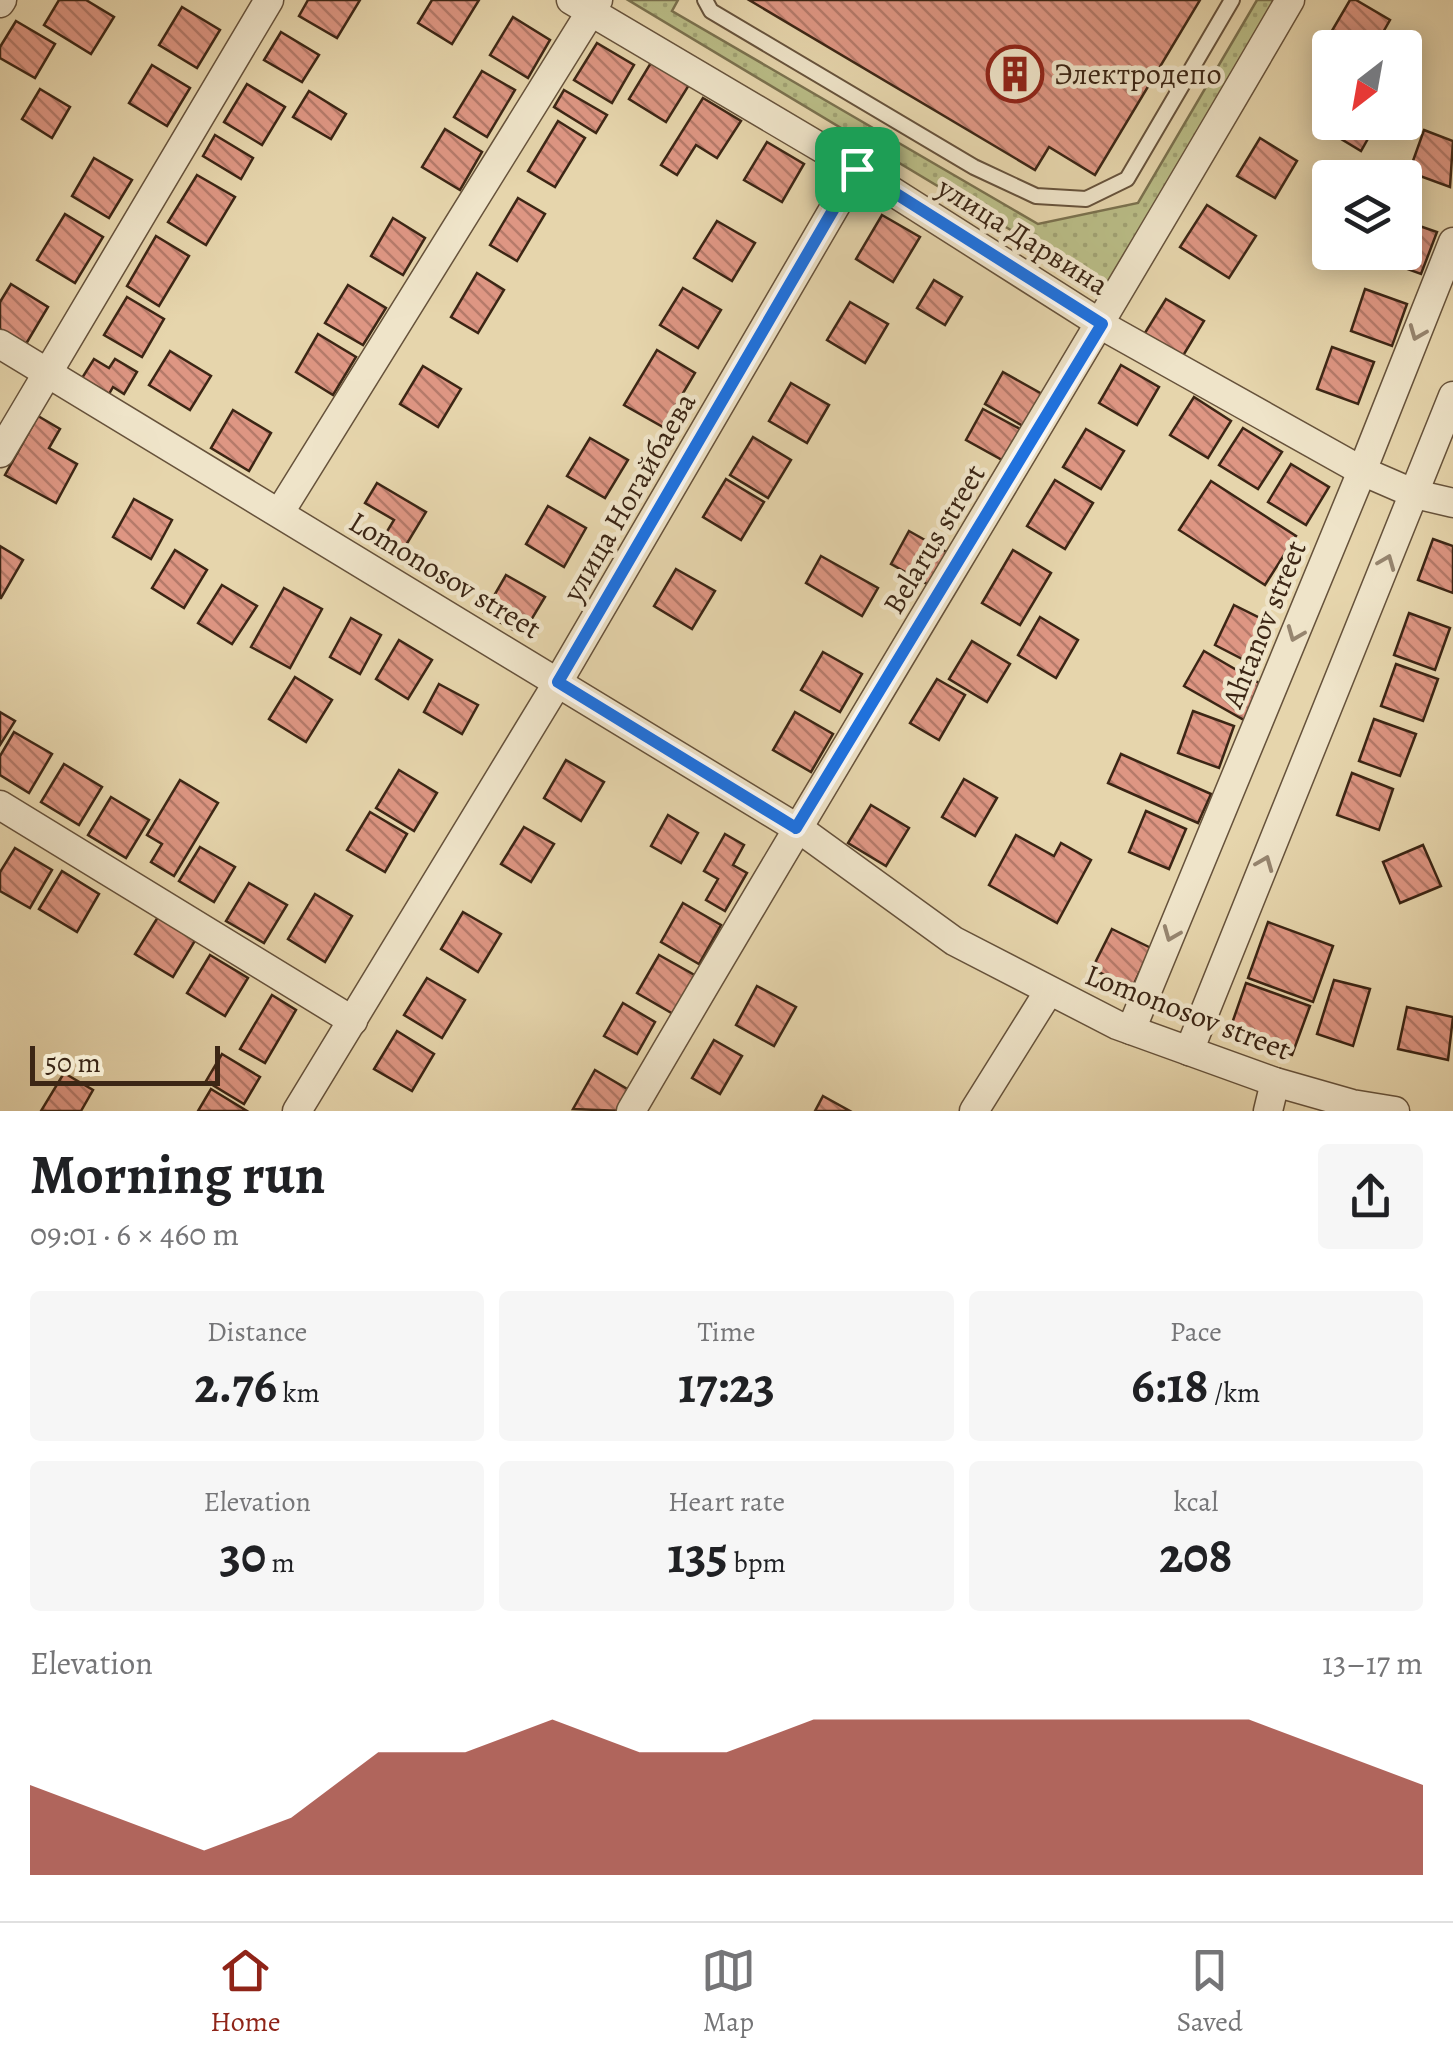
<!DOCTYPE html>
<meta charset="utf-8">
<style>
body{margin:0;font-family:Alegreya,serif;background:#f6f6f6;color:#202124;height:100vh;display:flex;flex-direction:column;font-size:38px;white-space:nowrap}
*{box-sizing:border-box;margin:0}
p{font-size:32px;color:#757577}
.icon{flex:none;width:55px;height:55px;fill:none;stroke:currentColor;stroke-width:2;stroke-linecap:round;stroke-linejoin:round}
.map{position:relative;height:1111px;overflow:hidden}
.side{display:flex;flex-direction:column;background:#fff;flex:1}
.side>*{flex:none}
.needle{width:65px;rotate:211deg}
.tools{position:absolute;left:1312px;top:30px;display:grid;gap:20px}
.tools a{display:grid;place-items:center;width:110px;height:110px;border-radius:10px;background:#fff;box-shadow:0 5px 25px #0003;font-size:50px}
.scale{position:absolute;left:30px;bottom:25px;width:190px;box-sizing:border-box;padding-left:10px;border:5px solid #3c2615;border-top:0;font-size:28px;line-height:35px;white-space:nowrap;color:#3c2615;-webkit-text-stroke:8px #efe4c9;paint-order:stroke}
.pin{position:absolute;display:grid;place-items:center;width:85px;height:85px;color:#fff;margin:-42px;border-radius:20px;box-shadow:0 5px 15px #0006}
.round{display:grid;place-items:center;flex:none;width:105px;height:105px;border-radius:10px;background:#f6f6f6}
.head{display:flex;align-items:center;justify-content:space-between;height:170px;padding:0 30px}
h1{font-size:55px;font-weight:700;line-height:75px}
.figures{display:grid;grid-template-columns:repeat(3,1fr);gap:15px;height:170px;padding:10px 30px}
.figures div{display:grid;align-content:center;border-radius:10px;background:#f6f6f6;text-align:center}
.figures b{font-size:50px;font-weight:700}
.figures small{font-size:28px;font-weight:400}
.figures p{font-size:28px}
.chart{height:280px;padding:20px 30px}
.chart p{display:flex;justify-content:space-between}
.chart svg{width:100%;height:180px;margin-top:10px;fill:#8f2418;opacity:.7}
.tab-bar{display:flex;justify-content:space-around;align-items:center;height:140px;border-top:2px solid #e0e0e0;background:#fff;font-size:28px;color:#757577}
.tab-bar a{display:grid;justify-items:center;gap:5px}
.tab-bar .current{color:#8f2418}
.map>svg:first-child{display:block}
.grass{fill:url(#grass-dots);stroke:#7a714e;stroke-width:2.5}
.building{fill:url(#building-back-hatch);stroke:#3c2615;stroke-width:2.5}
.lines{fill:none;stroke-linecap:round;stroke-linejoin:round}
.service-casing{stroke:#66523b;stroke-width:18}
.minor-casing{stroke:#66523b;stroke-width:31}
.service{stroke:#efe4c9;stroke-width:14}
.minor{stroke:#efe4c9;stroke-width:28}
.oneway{stroke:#96856f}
.route-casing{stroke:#fff;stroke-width:20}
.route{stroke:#1a73e8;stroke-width:12}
.labels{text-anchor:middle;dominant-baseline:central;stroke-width:9;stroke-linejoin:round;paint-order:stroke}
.poi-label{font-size:30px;fill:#3c2615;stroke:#efe4c9;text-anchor:start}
.street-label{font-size:30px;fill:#3c2615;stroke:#efe4c9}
</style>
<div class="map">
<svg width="1453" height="1111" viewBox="0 0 1453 1111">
<defs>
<pattern id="grass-dots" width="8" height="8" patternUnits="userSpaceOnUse" patternTransform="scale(2.5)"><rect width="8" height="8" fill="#b9bc86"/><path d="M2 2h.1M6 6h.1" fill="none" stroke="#a0a173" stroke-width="1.8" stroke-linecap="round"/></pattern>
<pattern id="building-back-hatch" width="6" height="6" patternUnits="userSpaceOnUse" patternTransform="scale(2.5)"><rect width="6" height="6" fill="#de9683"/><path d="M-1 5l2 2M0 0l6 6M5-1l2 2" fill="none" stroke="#b57a6a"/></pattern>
</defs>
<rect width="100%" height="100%" fill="#e6d5ac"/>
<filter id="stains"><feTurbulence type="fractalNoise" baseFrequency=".002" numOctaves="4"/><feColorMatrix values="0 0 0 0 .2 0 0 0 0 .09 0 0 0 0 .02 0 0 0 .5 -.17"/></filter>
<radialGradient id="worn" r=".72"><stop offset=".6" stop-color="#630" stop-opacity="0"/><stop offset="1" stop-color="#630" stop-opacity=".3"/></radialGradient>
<!-- grass -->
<path class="grass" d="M628,0h50l-6,11 366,213 100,-21 119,-203h19l-170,292 -67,-45z"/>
<!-- building -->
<g class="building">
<path d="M59,0h27l28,17 -23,37 -47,-29z"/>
<path d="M308,0h52l-23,38 -38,-22z"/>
<path d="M432,0h47l-27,44 -34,-21z"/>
<path d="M749,0h451l-105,175 -46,-28 -14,23z"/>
<path d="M1350,0h6l34,20 -16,28h-44v2l-7,-4z"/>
<path d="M182,7l38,23 -23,38 -38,-23z"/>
<path d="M513,17l37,23 -22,38 -38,-23z"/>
<path d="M16,21l39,23 -20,34 -35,-20v-11z"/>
<path d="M281,32l38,23 -17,27 -38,-22z"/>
<path d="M597,43l37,22 -22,38 -38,-23z"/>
<path d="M652,61l37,24 -23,37 -37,-23z"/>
<path d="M152,65l38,23 -23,38 -38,-23z"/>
<path d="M482,71l33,19 -28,47 -33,-20z"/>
<path d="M247,84l38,23 -23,38 -38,-23z"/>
<path d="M40,89l30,18 -18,31 -30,-19z"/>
<path d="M564,90l43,25 -11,18 -42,-26z"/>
<path d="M309,91l37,23 -15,25 -38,-22z"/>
<path d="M703,98l38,23 -24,37 -21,-13 -19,30 -16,-10z"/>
<path d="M1330,117v5h35l9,6 -13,23 -38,-23z"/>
<path d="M558,121l27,17 -30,49 -27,-16z"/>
<path d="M445,129l37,23 -22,38 -38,-23z"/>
<path d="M1424,130l29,11 -3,46 -41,-15z"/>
<path d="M215,135l38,23 -12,21 -38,-23z"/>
<path d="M1260,138l37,23 -22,37 -38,-22z"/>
<path d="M767,142l37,22 -22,38 -38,-22z"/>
<path d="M94,158l38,22 -23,38 -37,-22z"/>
<path d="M197,175l38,22 -29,48 -38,-23z"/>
<path d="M518,198l27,16 -28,47 -27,-16z"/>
<path d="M1207,205l49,31 -27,42 -49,-31z"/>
<path d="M65,214l38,23 -28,46 -38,-23z"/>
<path d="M882,215l38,22 -27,45 -37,-23z"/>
<path d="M393,218l32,20 -22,37 -32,-19z"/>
<path d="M717,221l38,22 -23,38 -38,-23z"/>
<path d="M1405,221l32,11 -16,42 -41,-15 2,-7h23z"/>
<path d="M156,236l33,20 -30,50 -32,-20z"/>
<path d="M477,273l27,17 -26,43 -27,-16z"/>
<path d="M934,280l28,17 -17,28 -28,-17z"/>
<path d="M11,284l37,23 -22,37 -26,-15v-27z"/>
<path d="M348,285l38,23 -23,37 -38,-22z"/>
<path d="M683,288l38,22 -23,38 -38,-23z"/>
<path d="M1365,289l42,15 -15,42 -41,-15z"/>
<path d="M127,297l37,22 -22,38 -38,-22z"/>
<path d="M1166,299l38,22 -23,38 -38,-23z"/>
<path d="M850,302l38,22 -23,39 -38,-23z"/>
<path d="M318,334l38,23 -23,38 -37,-23z"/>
<path d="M1332,347l42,15 -16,42 -41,-15z"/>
<path d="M657,350l38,23 -32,54 -39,-22z"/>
<path d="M170,351l41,25 -21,34 -41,-25z"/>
<path d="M94,359l15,9 6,-9 22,13 -13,22 -11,-7 -4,7 -27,-16z"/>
<path d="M1121,365l38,22 -22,38 -38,-22z"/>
<path d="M423,366l38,23 -23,38 -38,-23z"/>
<path d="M1003,372l39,22 -19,32 -38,-22z"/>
<path d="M791,383l38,22 -22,38 -38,-22z"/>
<path d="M1194,397l37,24 -23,37 -38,-23z"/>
<path d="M983,409l39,21 -18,31 -38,-21z"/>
<path d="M233,410l38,23 -22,38 -38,-23z"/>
<path d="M38,416l22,13 -11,19 28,16 -21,39 -51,-28z"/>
<path d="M1243,428l39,24 -24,37 -39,-24z"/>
<path d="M1086,429l38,22 -23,38 -38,-22z"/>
<path d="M753,437l38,23 -23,38 -38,-23z"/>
<path d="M590,438l38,22 -23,38 -38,-22z"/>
<path d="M1291,464l38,23 -23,38 -38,-23z"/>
<path d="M726,479l38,23 -23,38 -38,-23z"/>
<path d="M1055,480l38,23 -28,46 -38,-23z"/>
<path d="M1211,481l85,55 -31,49 -86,-55z"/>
<path d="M377,483l49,29 -29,48 -20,-12 17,-28 -29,-17z"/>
<path d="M134,499l38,21 -21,39 -38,-22z"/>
<path d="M548,506l38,22 -22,39 -38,-23z"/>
<path d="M909,531l39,22 -19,32 -38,-21z"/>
<path d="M1433,539l20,7v47l-35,-13z"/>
<path d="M0,546l23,14 -22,38h-1z"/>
<path d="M175,550l32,20 -23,38 -32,-20z"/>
<path d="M1013,550l38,23 -31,52 -38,-22z"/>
<path d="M821,556l57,32 -16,28 -56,-33z"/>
<path d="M676,569l39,22 -23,38 -38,-23z"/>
<path d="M506,575l39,22 -23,38 -38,-22z"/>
<path d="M222,585l35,21 -25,38 -34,-21z"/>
<path d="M284,588l38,21 -32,59 -39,-21z"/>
<path d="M1234,605l40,20 -20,40 -39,-20z"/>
<path d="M1409,613l41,15 -15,42 -41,-15z"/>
<path d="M1040,617l38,23 -22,38 -38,-23z"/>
<path d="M351,618l30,17 -21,39 -30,-17z"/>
<path d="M399,640l33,20 -24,39 -32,-20z"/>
<path d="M972,641l38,23 -23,38 -38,-23z"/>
<path d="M1204,651l60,35 -20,34 -60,-34z"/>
<path d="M823,652l39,22 -22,38 -39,-22z"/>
<path d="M1396,664l42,15 -15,42 -42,-15z"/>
<path d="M295,677l37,23 -26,42 -37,-23z"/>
<path d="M937,679l28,16 -26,45 -29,-17z"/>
<path d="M439,684l39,21 -16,29 -38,-22z"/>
<path d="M1193,711l41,15 -15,42 -41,-15z"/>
<path d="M0,712l15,9 -15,24z"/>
<path d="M795,712l38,22 -22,38 -38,-22z"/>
<path d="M1374,719l42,15 -16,42 -41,-15z"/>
<path d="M14,732l38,22 -23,39 -29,-18v-19z"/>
<path d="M1121,754l90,40 -13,29 -90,-40z"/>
<path d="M566,760l38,22 -23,39 -37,-23z"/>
<path d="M64,764l38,23 -23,38 -38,-23z"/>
<path d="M399,770l38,23 -23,38 -38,-23z"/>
<path d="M1352,773l41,16 -14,41 -42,-15z"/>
<path d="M964,779l33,19 -22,38 -33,-19z"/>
<path d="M180,780l38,23 -44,73 -23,-14 11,-18 -15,-9z"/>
<path d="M111,797l38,23 -23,38 -38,-23z"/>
<path d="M871,805l38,23 -23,38 -38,-23z"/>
<path d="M1146,811l40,18 -17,40 -40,-17z"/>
<path d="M370,812l37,22 -22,38 -38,-22z"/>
<path d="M668,815l30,18 -17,30 -30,-17z"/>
<path d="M524,827l30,17 -23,38 -30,-18z"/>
<path d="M725,834l19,11 -11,20 14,8 -22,38 -19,-11 12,-21 -14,-8z"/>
<path d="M1016,835l38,21 7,-13 30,17 -34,63 -68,-38z"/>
<path d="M1423,845l18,41 -41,17 -17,-41z"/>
<path d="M200,847l35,20 -21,35 -35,-21z"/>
<path d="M15,848l37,22 -22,38 -30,-17v-19z"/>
<path d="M62,871l37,23 -22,38 -38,-23z"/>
<path d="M249,883l38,22 -23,38 -38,-22z"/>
<path d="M315,894l37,22 -27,46 -37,-23z"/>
<path d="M683,903l38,22 -22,39 -38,-22z"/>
<path d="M463,912l38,22 -23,38 -37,-23z"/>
<path d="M158,917l38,22 -23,38 -38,-23z"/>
<path d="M1268,922l65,24 -20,56 -65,-24z"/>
<path d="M1112,929l39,19 -19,40 -40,-19z"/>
<path d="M210,955l38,23 -23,38 -38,-23z"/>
<path d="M659,955l39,22 -23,38 -38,-22z"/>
<path d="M427,978l38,22 -23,38 -38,-23z"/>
<path d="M1334,980l36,9 -17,57 -36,-12z"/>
<path d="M1246,983l64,23 -18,49 -63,-23z"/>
<path d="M757,986l39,21 -22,39 -38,-21z"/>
<path d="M272,995l24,15 -31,53 -25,-14z"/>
<path d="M623,1003l32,19 -18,32 -33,-18z"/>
<path d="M1407,1007l46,10 -5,43 -50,-11z"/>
<path d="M397,1031l37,23 -22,37 -38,-22z"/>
<path d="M714,1040l28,16 -22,38 -28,-16z"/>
<path d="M222,1054l38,23 -16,27 -38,-23z"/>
<path d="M595,1070l39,23 -11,18 -50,-2z"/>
<path d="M64,1073l29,17 -12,21h-40z"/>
<path d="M211,1089l36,22h-49z"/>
<path d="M823,1096l27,15h-35z"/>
</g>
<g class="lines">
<!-- service casing -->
<g class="service-casing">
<path id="service" d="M705,0l6,11 263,156 62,29 50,3 41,-20 105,-179"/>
</g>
<!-- minor casing -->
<g class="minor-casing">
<g id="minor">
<path d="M571,0l286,169 255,162 250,140 53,23 38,9"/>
<path d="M0,3l2,-3"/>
<path d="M0,344l805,489 149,108 163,84 158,57 77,22 43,7"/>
<path d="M0,453l269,-453"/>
<path d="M280,512l318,-512"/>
<path d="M0,805l353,216"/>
<path d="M1131,1030l231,-559 91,-229"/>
<path d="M1189,1051l264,-655"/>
<path d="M297,1111l261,-429 299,-513"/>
<path d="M631,1111c217,-372 443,-739 659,-1111"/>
<path d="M974,1111l75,-120"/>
<path d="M1268,1111l7,-29"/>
</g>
</g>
<!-- service -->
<use href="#service" class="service"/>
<!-- minor -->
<use href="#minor" class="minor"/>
</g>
<!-- one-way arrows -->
<defs><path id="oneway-chevron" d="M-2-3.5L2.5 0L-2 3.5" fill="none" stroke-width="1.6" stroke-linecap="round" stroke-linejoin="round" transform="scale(2.5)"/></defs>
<g class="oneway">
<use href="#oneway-chevron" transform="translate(1417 333) rotate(112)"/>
<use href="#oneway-chevron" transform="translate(1387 562) rotate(-68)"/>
<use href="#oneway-chevron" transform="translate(1295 634) rotate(112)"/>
<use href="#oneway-chevron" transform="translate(1265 863) rotate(-68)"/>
<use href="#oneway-chevron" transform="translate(1171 934) rotate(112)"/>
</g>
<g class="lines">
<!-- route casing -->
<g class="route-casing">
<path id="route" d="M857,169l245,155 -306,504 -238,-146z"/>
</g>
<!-- route -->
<use href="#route" class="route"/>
</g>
<!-- icons -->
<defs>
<g id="building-ring" transform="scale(2.875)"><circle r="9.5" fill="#efe4c9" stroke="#8f2418" stroke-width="1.5"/><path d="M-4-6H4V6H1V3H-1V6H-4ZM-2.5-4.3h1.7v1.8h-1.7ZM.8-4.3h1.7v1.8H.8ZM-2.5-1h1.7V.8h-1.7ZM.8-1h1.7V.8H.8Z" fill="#8f2418"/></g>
</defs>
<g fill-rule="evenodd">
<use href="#building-ring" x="1015" y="74"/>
</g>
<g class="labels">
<!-- poi labels -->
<g class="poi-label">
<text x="1054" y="74">Электродепо</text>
</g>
<!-- street labels -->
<g class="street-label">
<text transform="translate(1023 236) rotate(32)">улица Дарвина</text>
<text transform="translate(629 497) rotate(-60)">улица Ногайбаева</text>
<text transform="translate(934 539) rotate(-59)">Belarus street</text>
<text transform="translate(445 575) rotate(31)">Lomonosov street</text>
<text transform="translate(1264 624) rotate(-68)">Ahtanov street</text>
<text transform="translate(1188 1012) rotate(21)">Lomonosov street</text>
</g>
</g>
<rect width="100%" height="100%" filter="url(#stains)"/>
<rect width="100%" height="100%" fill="url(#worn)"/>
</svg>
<div class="tools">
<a><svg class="needle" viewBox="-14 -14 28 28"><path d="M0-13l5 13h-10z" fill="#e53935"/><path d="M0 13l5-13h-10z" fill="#757577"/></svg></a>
<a><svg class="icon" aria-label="layers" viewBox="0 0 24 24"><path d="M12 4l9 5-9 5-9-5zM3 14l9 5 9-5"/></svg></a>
</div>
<div class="scale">50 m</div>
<div class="pin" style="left:857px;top:169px;background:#1e9e55"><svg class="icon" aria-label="arrive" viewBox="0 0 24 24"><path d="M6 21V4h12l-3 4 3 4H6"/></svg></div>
</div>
<section class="side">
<div class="head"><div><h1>Morning run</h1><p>09:01 · 6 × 460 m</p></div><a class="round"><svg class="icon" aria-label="share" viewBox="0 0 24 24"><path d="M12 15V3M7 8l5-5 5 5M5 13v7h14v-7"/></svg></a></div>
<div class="figures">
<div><p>Distance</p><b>2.76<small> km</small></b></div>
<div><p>Time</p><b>17:23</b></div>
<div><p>Pace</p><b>6:18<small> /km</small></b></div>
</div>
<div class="figures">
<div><p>Elevation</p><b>30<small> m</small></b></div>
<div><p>Heart rate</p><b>135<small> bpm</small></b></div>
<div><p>kcal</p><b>208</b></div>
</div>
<div class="chart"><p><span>Elevation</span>13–17 m</p>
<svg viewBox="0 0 160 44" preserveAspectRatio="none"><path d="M0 44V22L10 30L20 38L30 30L40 14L50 14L60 6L70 14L80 14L90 6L100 6L110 6L120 6L130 6L140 6L150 14L160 22V44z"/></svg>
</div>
</section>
<nav class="tab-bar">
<a class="current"><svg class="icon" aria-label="home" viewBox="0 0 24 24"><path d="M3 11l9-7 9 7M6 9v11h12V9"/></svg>Home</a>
<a><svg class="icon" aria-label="map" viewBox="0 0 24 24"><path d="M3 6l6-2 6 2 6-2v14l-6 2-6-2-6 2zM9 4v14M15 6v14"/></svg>Map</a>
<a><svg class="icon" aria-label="saved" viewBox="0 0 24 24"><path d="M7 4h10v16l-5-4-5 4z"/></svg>Saved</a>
</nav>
